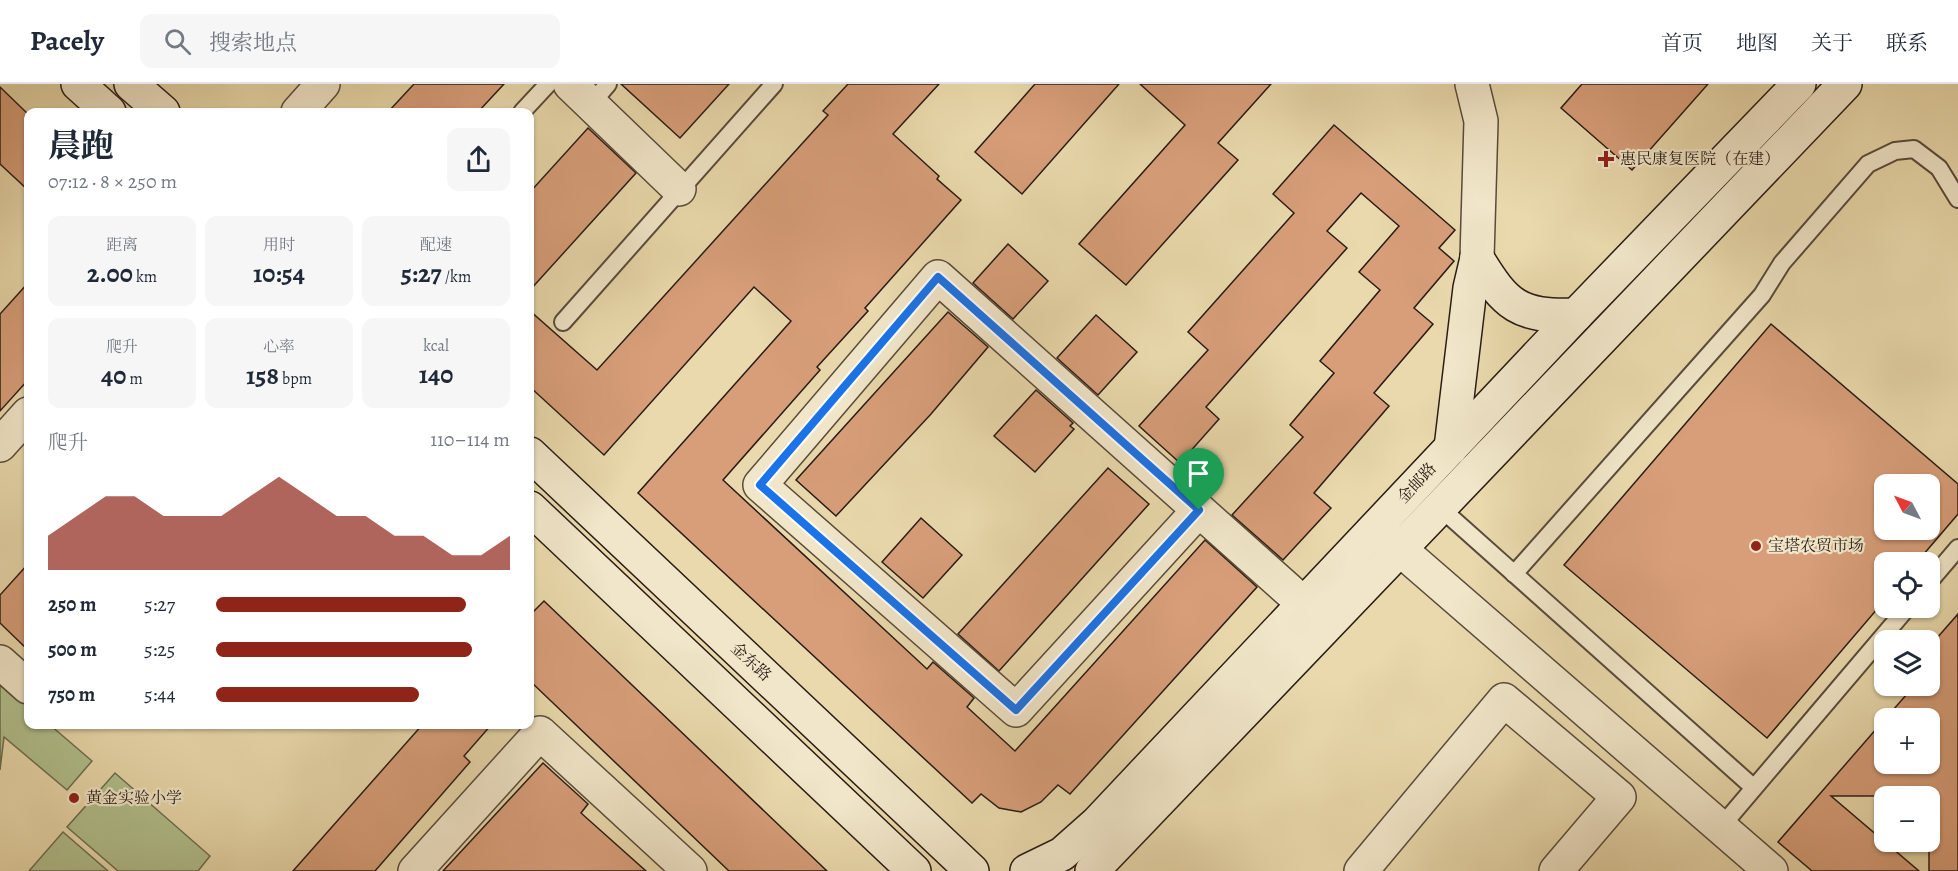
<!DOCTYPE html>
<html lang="zh">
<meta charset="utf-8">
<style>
body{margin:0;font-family:Alegreya,"Noto Serif SC",serif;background:#f6f6f7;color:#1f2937;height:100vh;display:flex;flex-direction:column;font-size:22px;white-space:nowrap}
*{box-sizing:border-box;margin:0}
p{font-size:20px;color:#747a83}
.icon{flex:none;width:33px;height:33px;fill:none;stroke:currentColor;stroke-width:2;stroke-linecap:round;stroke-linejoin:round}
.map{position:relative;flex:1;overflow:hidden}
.side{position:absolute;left:24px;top:24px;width:510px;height:621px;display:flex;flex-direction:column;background:#fff;border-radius:12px;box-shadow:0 2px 4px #0004}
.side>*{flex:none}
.needle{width:39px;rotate:311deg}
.fabs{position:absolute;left:1874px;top:390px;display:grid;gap:12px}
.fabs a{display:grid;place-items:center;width:66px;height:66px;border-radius:12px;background:#fff;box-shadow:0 2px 4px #0004;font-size:30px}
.pin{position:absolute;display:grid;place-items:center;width:51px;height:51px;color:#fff;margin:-62px -26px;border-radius:50% 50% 50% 0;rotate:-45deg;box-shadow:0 0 6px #0007}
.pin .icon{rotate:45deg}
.round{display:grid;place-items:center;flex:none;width:63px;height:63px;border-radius:12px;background:#f6f6f7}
.head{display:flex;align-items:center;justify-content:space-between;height:102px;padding:0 24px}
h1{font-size:33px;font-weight:700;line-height:45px}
.stats{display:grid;grid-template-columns:repeat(3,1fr);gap:9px;height:102px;padding:6px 24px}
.stats div{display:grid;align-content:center;border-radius:12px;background:#f6f6f7;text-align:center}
.stats b{font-size:26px;font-weight:700}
.stats small{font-size:16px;font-weight:400}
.stats p{font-size:16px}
.chart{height:168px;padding:12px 24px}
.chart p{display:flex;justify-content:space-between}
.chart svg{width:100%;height:108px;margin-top:6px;fill:#8f2418;opacity:.7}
ul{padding:0 24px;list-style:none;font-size:20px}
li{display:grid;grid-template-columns:96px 72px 1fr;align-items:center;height:45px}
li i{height:15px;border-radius:8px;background:#8f2418}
header{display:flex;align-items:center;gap:36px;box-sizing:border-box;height:84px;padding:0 30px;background:#fff;border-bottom:2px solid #e0e1e3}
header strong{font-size:28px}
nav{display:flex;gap:33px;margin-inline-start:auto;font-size:21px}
.search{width:420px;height:54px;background:#f6f6f7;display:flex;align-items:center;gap:15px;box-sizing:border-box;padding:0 21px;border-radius:12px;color:#747a83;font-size:22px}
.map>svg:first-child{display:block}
.green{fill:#b1c08d;stroke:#6d6e52;stroke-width:1.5}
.building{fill:#d79e79;stroke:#291c16;stroke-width:1.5;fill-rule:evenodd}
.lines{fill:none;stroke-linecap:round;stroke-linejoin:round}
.lane-casing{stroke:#594b3c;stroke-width:20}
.street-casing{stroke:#594b3c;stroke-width:36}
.secondary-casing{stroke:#291c16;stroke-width:36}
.lane{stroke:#f1e6c9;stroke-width:16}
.street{stroke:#f1e6c9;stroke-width:33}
.secondary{stroke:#f1e6c9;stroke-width:33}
.route-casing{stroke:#fff;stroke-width:12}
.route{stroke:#1a73e8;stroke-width:8}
.poi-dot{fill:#8f2418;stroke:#f1e6c9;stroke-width:2}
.labels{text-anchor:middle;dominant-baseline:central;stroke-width:4.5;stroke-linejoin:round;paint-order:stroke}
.poi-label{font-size:16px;fill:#291c16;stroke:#f1e6c9;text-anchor:start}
.street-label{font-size:16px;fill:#291c16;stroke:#f1e6c9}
</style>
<header>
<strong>Pacely</strong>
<div class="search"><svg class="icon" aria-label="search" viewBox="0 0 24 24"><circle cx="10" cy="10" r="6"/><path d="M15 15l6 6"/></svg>搜索地点</div>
<nav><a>首页</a><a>地图</a><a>关于</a><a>联系</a></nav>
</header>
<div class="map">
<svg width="1958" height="787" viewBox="0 0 1958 787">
<rect width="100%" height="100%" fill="#e9d9ac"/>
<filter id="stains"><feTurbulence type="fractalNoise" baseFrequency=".00333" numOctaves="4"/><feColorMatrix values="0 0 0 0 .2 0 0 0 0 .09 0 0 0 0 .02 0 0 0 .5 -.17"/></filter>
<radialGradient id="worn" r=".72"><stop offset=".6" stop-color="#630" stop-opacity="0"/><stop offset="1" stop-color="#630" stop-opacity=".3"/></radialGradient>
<!-- green -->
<g class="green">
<path d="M0,597l28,25v18l22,1 42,36 -25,29 -63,-53 -4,33z"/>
<path d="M115,689l95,83 -12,15h-80l-51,-44z"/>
<path d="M63,748l45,39h-79z"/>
</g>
<!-- building -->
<g class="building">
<path d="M414,0h90l-26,28h-90z"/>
<path d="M621,0h108l-49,54z"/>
<path d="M848,0h91l-46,50 46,42 -2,3 24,21 -96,108 3,3 -51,56 3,3 -97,110 204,189 6,-7 41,36 -7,9 48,44 190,-211 52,47 -187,207 -12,-9 -17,17 -20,10 -22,-4 -18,-14 -9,9 -334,-310 153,-172 -37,-34 -150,168 -74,-68v-76l67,59 231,-255 -5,-4z"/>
<path d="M1035,0h84l-97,110 -47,-42z"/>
<path d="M1140,0h131l-53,59 20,17 -112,125 -47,-41 106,-119z"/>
<path d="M1582,0h126l-76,86 -71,-62z"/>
<path d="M0,3l28,27v76l-28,-26z"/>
<path d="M1334,41l121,105 -16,18 15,13 -40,47 19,16 -59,69 15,13 -75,87 17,15 -48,52 -51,-45 71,-78 -13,-12 44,-52 -14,-12 60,-71 -21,-18 40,-46 -38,-33 -34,38 20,17 -141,159 13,12 -39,44 -41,-37 69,-76 -20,-18 106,-119 -21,-19z"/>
<path d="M588,44l48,45 -106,117v-98z"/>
<path d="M1008,160l40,37 -35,38 -40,-36z"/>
<path d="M28,199v97l-28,31v-97z"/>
<path d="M948,228l40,35 -57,67 -95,102 -40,-36z"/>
<path d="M1096,231l41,37 -39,43 -41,-37z"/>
<path d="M1771,240l187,160v30l-41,48h-33v39l-117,137 -203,-173zM1884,400h45v46h-45z"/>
<path d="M1036,306l37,33 -3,3 4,3 -39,43 -41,-36z"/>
<path d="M1108,384l41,36 -150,167 -41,-37z"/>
<path d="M921,434l41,37 -39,43 -41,-36z"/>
<path d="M28,480v86l-28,-27v-28z"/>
<path d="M544,517l283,270h-98l-199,-190v-66z"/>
<path d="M1958,530v257h-29v-75h-98l88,75h-107l-34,-29 106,-122v44h45v-46h-43l28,-32h15v-39z"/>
<path d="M423,640h69l-28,32 6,6 -95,109h-82z"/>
<path d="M543,679l45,41 -7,9 65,58h-203z"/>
</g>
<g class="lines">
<!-- lane casing -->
<g class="lane-casing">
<g id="lane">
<path d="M590,21l18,-21"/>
<path d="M522,28l26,-28"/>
<path d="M563,238l211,-238"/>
<path d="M1436,420l317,283"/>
<path d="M1514,490l248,-279 20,-32 86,-99 27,-13 19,-2 25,19 19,31"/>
<path d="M1929,498l29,-34"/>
<path d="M1720,744l187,-220"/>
</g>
</g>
<!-- street casing -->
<g class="street-casing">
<g id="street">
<path d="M570,0l109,105"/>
<path d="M1472,0l9,37 -4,137"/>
<path d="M298,28l25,-28"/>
<path d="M0,361l28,-31"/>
<path d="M1199,426l-183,200 -256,-225 178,-208 366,327"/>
<path d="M1379,447l392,340"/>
<path d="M0,578l28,25"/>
<path d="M415,787l125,-138 150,138"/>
<path d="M1361,787l143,-171 115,97 -63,74"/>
</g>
</g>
<!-- secondary casing -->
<g class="secondary-casing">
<g id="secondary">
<path d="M78,0l31,28"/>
<path d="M131,0l32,28"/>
<path d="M1477,174c29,48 42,59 99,57"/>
<path d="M1451,364l19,-160 7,-30"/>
<path d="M530,370l442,417"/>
<path d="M530,424l384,363"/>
<path d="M1027,787l35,-17 35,-31 479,-508 223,-231"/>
<path d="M1092,787l753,-787"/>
</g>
</g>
<!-- lane -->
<use href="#lane" class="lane"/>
<!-- street -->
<use href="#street" class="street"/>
<!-- secondary -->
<use href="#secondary" class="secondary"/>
</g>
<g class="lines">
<!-- route casing -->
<g class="route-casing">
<path id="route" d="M938,193l261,233 -183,200 -256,-225z"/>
</g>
<!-- route -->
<use href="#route" class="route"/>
</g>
<!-- markers -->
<g class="poi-dot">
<path d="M1603 66h6v6h6v6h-6v6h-6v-6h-6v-6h6z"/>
<circle cx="1756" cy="462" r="6"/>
<circle cx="74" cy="714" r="6"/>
</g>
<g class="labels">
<!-- poi labels -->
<g class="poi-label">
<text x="1620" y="75">惠民康复医院（在建）</text>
<text x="1768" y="462">宝塔农贸市场</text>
<text x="86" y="714">黄金实验小学</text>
</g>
<!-- street labels -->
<g class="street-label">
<text transform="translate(1417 399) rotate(-47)">金邮路</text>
<text transform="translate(751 578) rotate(43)">金东路</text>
</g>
</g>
<rect width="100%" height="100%" filter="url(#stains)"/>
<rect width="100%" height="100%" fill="url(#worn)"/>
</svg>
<div class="fabs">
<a><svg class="needle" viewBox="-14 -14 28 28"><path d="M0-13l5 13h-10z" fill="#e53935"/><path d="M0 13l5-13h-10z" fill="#747a83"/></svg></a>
<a><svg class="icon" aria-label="locate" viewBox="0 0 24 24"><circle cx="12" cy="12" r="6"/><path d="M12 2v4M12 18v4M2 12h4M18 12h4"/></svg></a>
<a><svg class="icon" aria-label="layers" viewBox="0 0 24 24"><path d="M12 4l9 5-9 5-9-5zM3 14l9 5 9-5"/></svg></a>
<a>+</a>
<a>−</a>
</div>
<div class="pin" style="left:1199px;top:426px;background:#1e9e55"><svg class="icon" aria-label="arrive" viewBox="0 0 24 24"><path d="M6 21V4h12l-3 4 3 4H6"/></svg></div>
<section class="side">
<div class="head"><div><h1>晨跑</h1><p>07:12 · 8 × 250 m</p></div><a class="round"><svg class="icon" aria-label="share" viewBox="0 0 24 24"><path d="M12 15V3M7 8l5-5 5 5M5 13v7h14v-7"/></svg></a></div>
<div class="stats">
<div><p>距离</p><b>2.00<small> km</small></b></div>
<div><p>用时</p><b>10:54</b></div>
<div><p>配速</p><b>5:27<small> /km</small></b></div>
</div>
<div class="stats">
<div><p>爬升</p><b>40<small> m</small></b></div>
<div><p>心率</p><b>158<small> bpm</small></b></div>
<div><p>kcal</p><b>140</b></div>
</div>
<div class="chart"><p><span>爬升</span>110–114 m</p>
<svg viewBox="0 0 160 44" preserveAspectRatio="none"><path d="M0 44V30L10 22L20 14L30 14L40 22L50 22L60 22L70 14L80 6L90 14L100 22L110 22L120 30L130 30L140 38L150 38L160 30V44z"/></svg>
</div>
<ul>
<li><b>250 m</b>5:27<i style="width:85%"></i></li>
<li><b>500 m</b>5:25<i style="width:87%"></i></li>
<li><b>750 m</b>5:44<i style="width:69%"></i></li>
</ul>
</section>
</div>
